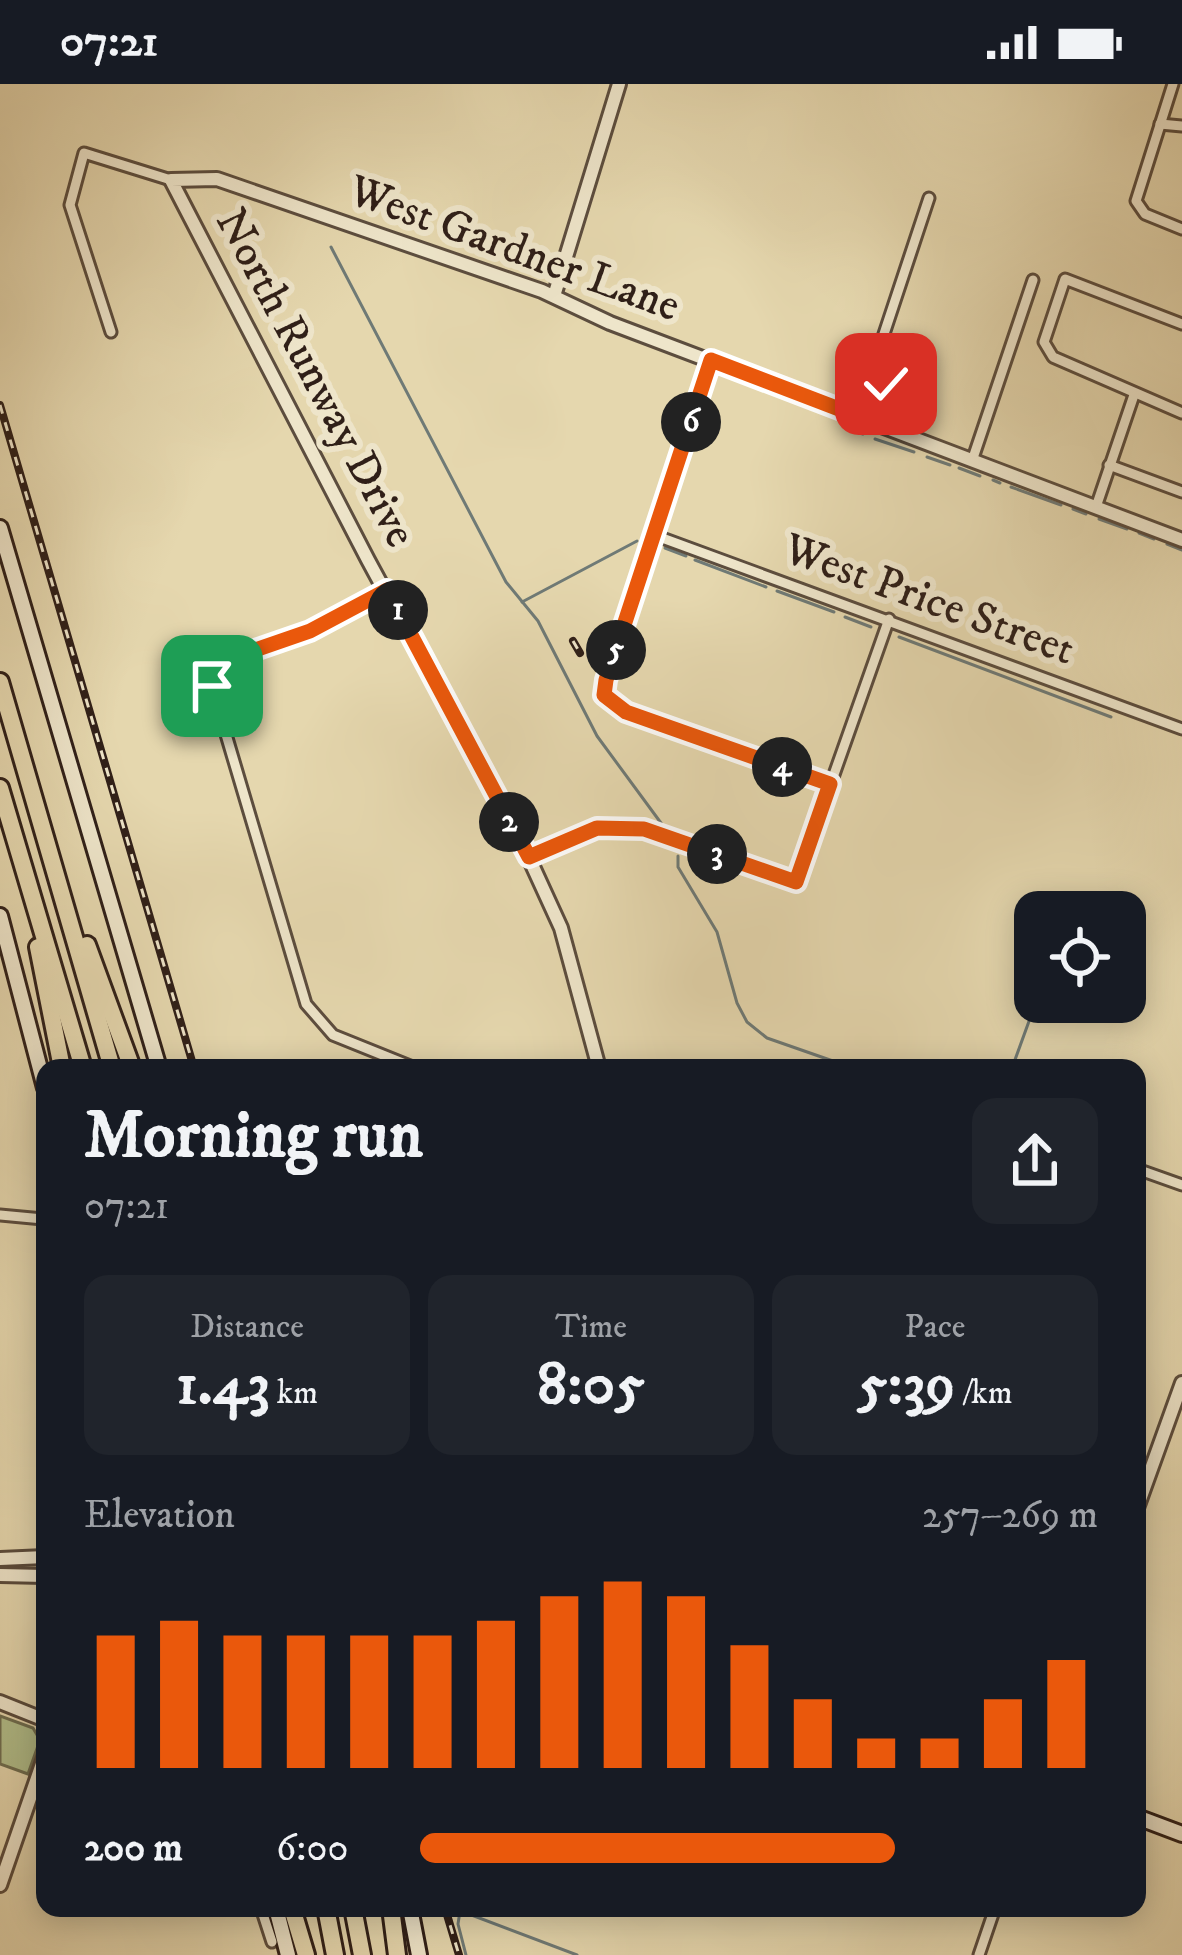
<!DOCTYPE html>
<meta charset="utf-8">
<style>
body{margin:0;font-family:"IM FELL DW Pica",serif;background:#20242c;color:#f1f3f6;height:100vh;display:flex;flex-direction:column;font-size:45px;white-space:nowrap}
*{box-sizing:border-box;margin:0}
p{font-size:39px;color:#9ea1a6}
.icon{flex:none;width:66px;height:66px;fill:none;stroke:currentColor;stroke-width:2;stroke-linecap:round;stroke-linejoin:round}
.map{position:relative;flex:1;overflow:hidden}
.drawer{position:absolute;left:36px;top:975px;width:1110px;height:858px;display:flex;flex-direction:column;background:#171b24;border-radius:24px;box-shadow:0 6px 30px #0003}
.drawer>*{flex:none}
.controls{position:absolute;left:1014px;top:807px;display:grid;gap:24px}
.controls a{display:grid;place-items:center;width:132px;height:132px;border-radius:24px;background:#171b24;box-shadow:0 6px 30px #0003;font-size:60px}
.pin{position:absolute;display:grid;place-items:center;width:102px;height:102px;color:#fff;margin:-51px;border-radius:24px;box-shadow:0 6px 18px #0006}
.km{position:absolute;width:60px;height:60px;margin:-30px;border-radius:50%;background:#222;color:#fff;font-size:33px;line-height:60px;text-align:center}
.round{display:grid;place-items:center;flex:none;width:126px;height:126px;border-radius:24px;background:#20242c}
.summary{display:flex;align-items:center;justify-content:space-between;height:204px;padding:0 48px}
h1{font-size:66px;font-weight:700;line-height:90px}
.figures{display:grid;grid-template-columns:repeat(3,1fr);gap:18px;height:204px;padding:12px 48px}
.figures div{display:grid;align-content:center;border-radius:24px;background:#20242c;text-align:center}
.figures b{font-size:60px;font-weight:700}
.figures small{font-size:33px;font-weight:400}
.figures p{font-size:33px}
.chart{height:336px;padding:24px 48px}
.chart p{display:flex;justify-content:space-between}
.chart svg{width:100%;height:216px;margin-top:12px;stroke:#ea580c;stroke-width:6}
ul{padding:0 48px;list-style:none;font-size:39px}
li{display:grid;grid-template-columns:192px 144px 1fr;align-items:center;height:90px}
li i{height:30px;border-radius:15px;background:#ea580c}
.status{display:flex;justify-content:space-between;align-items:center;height:84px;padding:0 60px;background:#171b24;direction:ltr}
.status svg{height:33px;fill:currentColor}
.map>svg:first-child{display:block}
.green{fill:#b2bf8c;stroke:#706f52;stroke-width:3}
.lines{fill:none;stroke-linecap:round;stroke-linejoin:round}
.stream{stroke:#6f7a76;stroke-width:3}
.minor-casing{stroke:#5c4d3e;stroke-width:15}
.tertiary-casing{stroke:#5c4d3e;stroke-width:18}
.secondary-casing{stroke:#2f1f18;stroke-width:20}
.motorway-casing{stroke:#2f1f18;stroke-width:22}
.minor{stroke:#eee5ca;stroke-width:9}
.tertiary{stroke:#eee5ca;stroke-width:12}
.secondary{stroke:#eee5ca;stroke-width:14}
.motorway{stroke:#e5d7ae;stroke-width:16}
.rail-casing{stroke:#2f1f18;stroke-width:8}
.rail{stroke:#eee5ca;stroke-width:3;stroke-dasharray:9;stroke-linecap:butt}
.route-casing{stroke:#fff;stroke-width:24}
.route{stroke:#ea580c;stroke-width:15}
.labels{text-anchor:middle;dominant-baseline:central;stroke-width:12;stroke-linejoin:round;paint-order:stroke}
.street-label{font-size:45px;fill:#2f1f18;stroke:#eee5ca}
</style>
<div class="status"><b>07:21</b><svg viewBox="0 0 49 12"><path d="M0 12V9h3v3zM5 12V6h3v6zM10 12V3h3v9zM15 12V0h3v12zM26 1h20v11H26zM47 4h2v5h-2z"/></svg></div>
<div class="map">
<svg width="1182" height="1871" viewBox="0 0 1182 1871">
<rect width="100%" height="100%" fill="#e5d7ae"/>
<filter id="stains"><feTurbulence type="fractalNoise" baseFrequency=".00167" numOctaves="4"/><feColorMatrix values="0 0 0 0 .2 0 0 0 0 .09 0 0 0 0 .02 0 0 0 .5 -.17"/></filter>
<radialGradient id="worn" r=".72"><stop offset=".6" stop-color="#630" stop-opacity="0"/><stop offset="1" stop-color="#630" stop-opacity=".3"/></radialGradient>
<!-- green -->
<path class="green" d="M0,1632l33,12 7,12 -12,34 -28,-10z"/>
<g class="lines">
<!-- stream -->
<g class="stream">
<path d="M331,163l175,335 32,39 59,115 64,87"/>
<path d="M853,347l10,3"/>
<path d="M875,355l39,13"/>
<path d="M927,373l23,8"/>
<path d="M959,384l21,8"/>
<path d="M993,396l7,3"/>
<path d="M1011,403l50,18"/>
<path d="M1073,425l13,5"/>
<path d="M1099,435l28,10"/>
<path d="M1139,449l15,6"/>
<path d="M1167,460l15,6"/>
<path d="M665,464l21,8"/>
<path d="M695,476l71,27"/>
<path d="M777,507l57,21"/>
<path d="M522,518l115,-61"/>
<path d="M845,533l26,10"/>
<path d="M899,553l212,80"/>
<path d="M678,772v11l39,65 20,71 10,19 20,16 86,30"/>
<path d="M1012,984l24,-66"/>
<path d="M453,1824l124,47"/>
<path d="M460,1827l-2,13 8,31"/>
</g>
<!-- minor casing -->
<g class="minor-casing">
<g id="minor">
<path d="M1173,0l-37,117 9,13 37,15"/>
<path d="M1160,40l22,2"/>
<path d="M1182,240l-117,-45 -21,63 9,15 129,56"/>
<path d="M111,248l-41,-127 14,-52 87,27"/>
<path d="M711,276l-107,335 22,17 205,72"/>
<path d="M873,338l14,-47 -6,-32 48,-145"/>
<path d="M972,377l61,-181"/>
<path d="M1109,381l73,27"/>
<path d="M1096,423l38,-112"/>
<path d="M654,451l528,194"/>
<path d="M387,506l-77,41 -104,36 100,337 27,31 82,33"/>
<path d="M529,774l68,-30 47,1 152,53 93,-263"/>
<path d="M1137,1085l45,16"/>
<path d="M0,1131l43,4"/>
<path d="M261,1824l11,34"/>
<path d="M979,1871l16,-47"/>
</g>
</g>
<!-- tertiary casing -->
<g class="tertiary-casing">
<g id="tertiary">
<path d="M554,212l65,-212"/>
<path d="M599,984l-38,-140 -32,-70 -161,-298 -197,-380 46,-1 325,112 68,32 572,217"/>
<path d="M1137,1424l45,-125"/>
<path d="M0,1475l45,-2"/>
<path d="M0,1491l45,1"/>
<path d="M0,1618l45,18"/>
<path d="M0,1801l45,-130"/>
</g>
</g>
<!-- secondary casing -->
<g class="secondary-casing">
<g id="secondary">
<path d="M0,444l159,540"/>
<path d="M0,832l45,172"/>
<path d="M1137,1733l45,17"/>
<path d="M276,1824l12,47"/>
<path d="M410,1824l9,47"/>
</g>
</g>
<!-- motorway casing -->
<g class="motorway-casing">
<g id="motorway">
<path d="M0,598l112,386"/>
<path d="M0,704l83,280"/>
<path d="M87,861l45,123"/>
<path d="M38,863l24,121"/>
<path d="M292,1824l14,47"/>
<path d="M326,1824l9,47"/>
<path d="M353,1824l9,47"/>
<path d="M391,1824l6,47"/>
</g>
</g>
<!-- minor -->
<use href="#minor" class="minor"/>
<!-- tertiary -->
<use href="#tertiary" class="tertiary"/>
<!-- secondary -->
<use href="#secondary" class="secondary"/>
<!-- motorway -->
<use href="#motorway" class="motorway"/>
<!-- rail casing -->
<g class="rail-casing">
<g id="rail">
<path d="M0,321l194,663"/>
<path d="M573,557l7,12"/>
<path d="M445,1824l14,47"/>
</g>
</g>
<!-- rail -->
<use href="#rail" class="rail"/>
</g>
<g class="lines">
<!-- route casing -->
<g class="route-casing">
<path id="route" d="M212,602l-6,-19 104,-36 77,-41 142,267 68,-29 47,1 152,53 34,-98 -204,-72 -22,-17 2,-15 105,-320 162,62 13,-38"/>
</g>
<!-- route -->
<use href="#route" class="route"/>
</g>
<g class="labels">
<!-- street labels -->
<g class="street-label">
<text transform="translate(514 165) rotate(20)">West Gardner Lane</text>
<text transform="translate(315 294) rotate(62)">North Runway Drive</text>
<text transform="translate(929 516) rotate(20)">West Price Street</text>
</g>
</g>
<rect width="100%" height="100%" filter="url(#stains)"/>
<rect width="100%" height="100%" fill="url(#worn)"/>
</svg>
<div class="controls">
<a><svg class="icon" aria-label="locate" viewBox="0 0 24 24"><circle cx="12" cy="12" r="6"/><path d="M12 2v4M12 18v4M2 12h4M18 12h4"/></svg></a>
</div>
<div class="pin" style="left:212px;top:602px;background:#1e9e55"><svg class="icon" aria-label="arrive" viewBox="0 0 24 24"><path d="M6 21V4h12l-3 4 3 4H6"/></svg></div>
<div class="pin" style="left:886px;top:300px;background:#d93025"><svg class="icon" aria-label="check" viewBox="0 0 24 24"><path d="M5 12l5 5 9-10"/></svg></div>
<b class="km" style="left:398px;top:526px">1</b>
<b class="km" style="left:509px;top:738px">2</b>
<b class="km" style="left:717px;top:770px">3</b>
<b class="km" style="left:782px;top:683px">4</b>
<b class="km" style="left:616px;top:566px">5</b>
<b class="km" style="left:691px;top:338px">6</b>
<section class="drawer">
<div class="summary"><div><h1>Morning run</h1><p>07:21</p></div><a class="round"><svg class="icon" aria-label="share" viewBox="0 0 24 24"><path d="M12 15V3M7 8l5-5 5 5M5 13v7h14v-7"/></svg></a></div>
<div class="figures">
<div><p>Distance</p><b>1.43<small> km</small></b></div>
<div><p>Time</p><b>8:05</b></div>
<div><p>Pace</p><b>5:39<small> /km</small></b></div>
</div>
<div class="chart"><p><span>Elevation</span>257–269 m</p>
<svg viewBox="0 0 160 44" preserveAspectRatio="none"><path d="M5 44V17M15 44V14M25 44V17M35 44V17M45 44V17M55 44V17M65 44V14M75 44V9M85 44V6M95 44V9M105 44V19M115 44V30M125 44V38M135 44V38M145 44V30M155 44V22"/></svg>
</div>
<ul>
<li><b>200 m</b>6:00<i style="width:70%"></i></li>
</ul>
</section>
</div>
